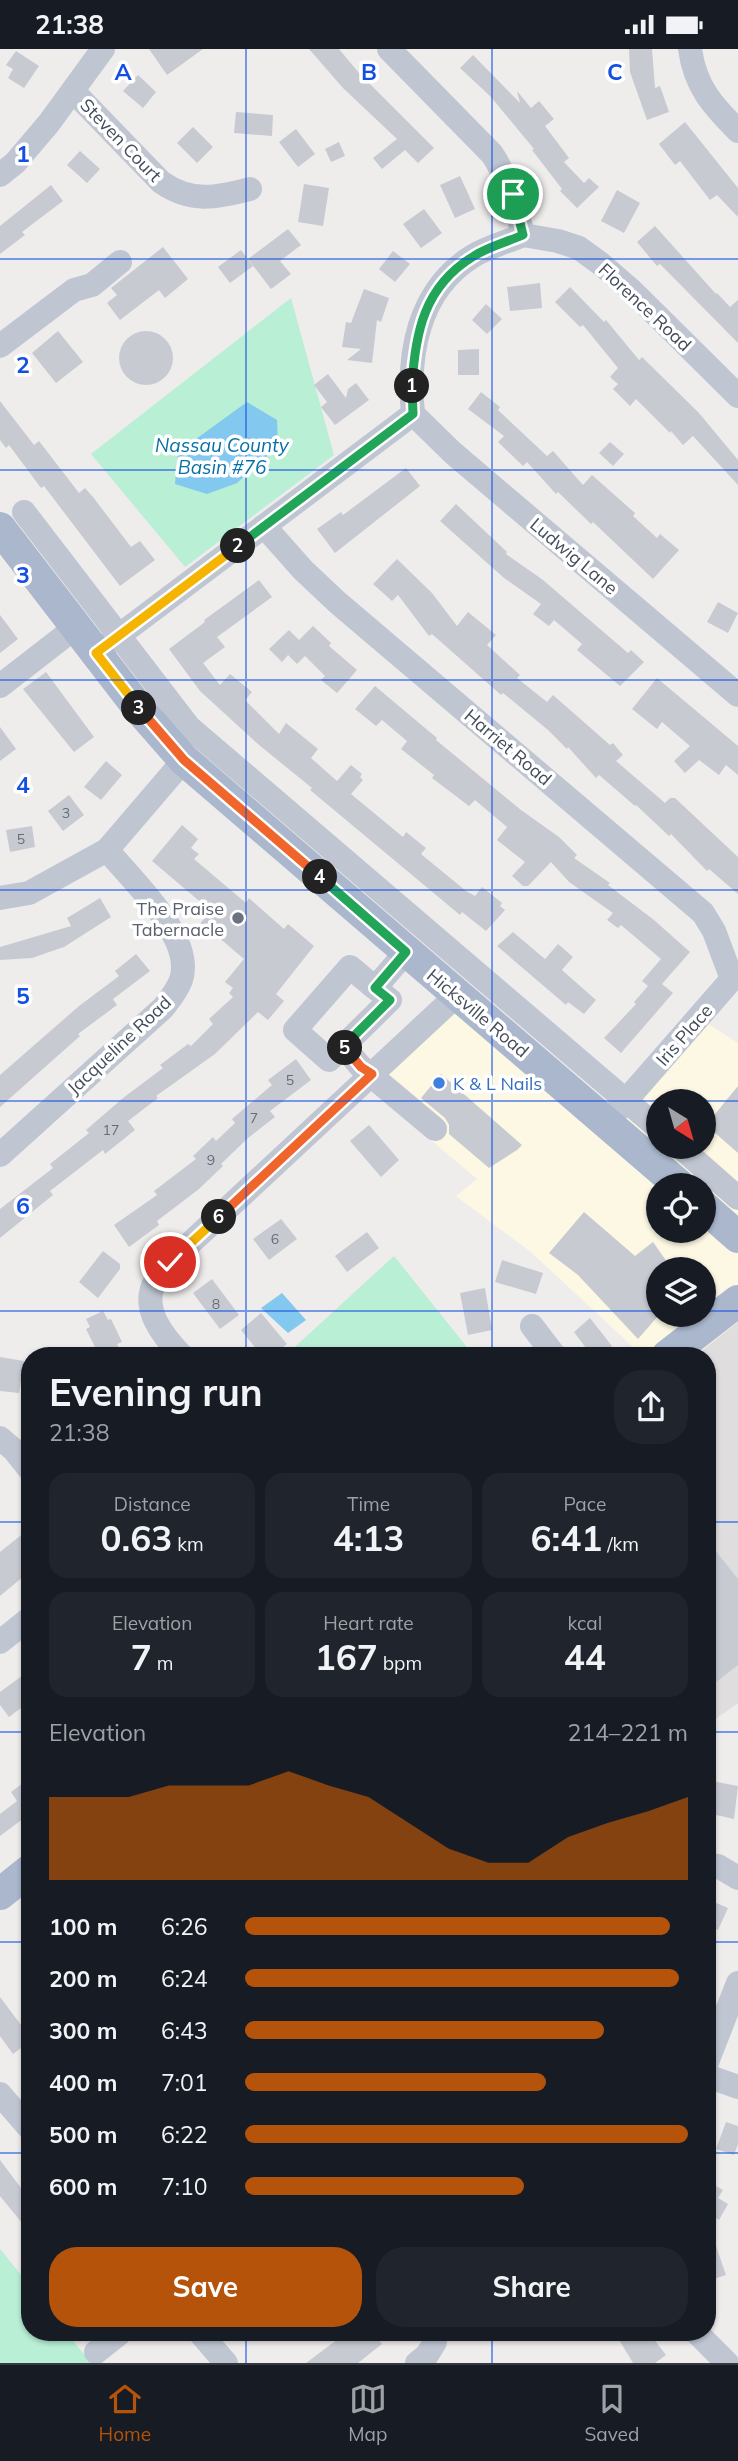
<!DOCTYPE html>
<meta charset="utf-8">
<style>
body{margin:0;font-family:Mulish,sans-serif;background:#20242c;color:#f1f3f6;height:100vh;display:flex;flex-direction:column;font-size:26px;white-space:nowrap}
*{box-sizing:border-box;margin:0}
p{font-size:23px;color:#9ea1a6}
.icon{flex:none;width:38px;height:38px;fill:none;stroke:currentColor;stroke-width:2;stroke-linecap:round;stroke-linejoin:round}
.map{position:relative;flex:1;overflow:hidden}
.details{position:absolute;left:21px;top:1298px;width:695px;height:994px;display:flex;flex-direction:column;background:#171b24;border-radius:28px;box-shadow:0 2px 5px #0004}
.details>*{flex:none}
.needle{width:46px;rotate:143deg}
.tools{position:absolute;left:646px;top:1040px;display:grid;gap:14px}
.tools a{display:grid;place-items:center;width:70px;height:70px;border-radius:50%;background:#171b24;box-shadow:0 2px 5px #0004;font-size:35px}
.pin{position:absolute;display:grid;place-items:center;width:60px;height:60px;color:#fff;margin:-30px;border:4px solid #fff;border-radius:50%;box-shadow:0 2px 7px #0007}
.km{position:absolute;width:35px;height:35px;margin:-18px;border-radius:50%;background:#222;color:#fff;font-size:19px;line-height:35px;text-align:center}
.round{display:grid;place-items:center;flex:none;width:74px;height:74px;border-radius:28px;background:#20242c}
.head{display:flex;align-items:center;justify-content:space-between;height:119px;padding:0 28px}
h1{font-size:38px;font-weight:700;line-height:52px}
.stats{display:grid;grid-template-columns:repeat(3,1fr);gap:10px;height:119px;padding:7px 28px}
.stats div{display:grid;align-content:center;border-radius:18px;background:#20242c;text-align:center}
.stats b{font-size:35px;font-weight:700}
.stats small{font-size:19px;font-weight:400}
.stats p{font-size:19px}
.chart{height:196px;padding:14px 28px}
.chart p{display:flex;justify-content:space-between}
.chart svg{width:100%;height:126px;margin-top:7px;fill:#b45309;opacity:.7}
.cta{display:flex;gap:14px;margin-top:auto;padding:14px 28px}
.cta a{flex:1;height:80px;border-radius:28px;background:#b45309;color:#fff;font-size:28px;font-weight:700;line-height:80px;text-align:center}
.cta a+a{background:#20242c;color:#f1f3f6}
ul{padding:0 28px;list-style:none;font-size:23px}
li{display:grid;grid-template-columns:112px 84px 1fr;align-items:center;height:52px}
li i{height:18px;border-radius:9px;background:#b45309}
.status{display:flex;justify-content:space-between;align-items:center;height:49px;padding:0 35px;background:#171b24;direction:ltr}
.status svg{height:19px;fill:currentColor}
.menu{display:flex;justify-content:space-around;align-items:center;height:98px;border-top:2px solid #363941;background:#171b24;font-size:19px;color:#9ea1a6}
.menu a{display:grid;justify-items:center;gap:4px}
.menu .on{color:#b45309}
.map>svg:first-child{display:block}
.commercial{fill:#fcf8e3;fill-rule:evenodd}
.education{fill:#e0ddde}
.green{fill:#b8efd5}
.water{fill:#83c8ee}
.building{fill:#c8cad2}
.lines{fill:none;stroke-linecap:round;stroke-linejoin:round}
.minor{stroke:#bfc6d2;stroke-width:24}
.major{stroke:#aab7cd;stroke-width:32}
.split-1-casing{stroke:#fff;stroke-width:14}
.split-2-casing{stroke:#fff;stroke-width:14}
.split-3-casing{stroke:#fff;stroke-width:14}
.split-4-casing{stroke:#fff;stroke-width:14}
.split-5-casing{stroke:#fff;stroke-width:14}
.split-6-casing{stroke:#fff;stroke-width:14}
.split-7-casing{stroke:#fff;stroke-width:14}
.split-1{stroke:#22a559;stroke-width:9}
.split-2{stroke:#22a559;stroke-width:9}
.split-3{stroke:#f5b400;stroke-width:9}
.split-4{stroke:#f0652b;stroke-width:9}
.split-5{stroke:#22a559;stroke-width:9}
.split-6{stroke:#f0652b;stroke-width:9}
.split-7{stroke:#f5b400;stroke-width:9}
.grid{fill:none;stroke:#1350e2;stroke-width:2;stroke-opacity:0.55}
.worship-dot{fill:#6b7280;stroke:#fff;stroke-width:2.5}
.shop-dot{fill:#3f7fe0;stroke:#fff;stroke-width:2.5}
.labels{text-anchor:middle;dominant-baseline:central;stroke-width:7;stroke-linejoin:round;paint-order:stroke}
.number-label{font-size:14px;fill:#656c78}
.street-label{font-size:18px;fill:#444c5a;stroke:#fff}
.worship-label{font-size:18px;fill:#5b616d;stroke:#fff;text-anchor:end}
.shop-label{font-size:18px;fill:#366cbe;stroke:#fff;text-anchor:start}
.water-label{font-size:19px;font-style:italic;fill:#0870a9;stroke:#fff}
.grid-label{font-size:23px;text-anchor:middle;font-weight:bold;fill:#1350e2;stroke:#fff;stroke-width:7;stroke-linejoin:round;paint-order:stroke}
</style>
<div class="status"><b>21:38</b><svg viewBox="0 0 49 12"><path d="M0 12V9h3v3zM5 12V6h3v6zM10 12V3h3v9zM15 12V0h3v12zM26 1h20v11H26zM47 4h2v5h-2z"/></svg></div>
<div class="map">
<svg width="738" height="2314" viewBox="0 0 738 2314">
<rect width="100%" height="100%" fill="#efecec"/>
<!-- commercial -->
<path class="commercial" d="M453,956l153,130 98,-114 34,22v343l-31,-30h-50l-23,-8 -102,-95 -76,-57 21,-17 -112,-94zM658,1052h46v45h-46zM658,1136h46v45h-46zM658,1220h46v45h-46z"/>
<!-- education -->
<path class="education" d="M738,1273v381l-31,22v-369h-12z"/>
<!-- green -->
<g class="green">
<path d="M291,249l43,157 -149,112 -94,-113z"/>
<path d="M394,1207l80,100h-189z"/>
<path d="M0,2200l30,37v47h37l24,30h-91z"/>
</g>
<!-- water -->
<g class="water">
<path d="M247,353l30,18 1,26 -41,37 -30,11 -32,-10 3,-32z"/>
<path d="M282,1244l24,27 -18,13 -27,-25z"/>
</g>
<!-- building -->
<g class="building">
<path d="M149,0h54l-36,26z"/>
<path d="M309,0h30l20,24 75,75 -16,15 -13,-13 -23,19 -9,-11 24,-19 -54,-51z"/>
<path d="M629,0h23l3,39 5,-2 9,26 -22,8 -17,-48z"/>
<path d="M16,2l23,15 -15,22 -16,-10 5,-9 -7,-4z"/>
<path d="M473,6l47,48 -3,-12 14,17 8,-7 15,18 -9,7 24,32 -5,4 20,21 5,-5 10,9 -22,21 -17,-17 2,-2 -30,-39 2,-1 -43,-52 -31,-29z"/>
<path d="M138,26l18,17 -13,16 -20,-17z"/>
<path d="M236,63l37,3 -1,21 -38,-3z"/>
<path d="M685,73l53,66v29l-21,-22 -7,5 -30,-39 -5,4 -16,-21z"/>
<path d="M193,78l20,20 -16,16 -20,-20z"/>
<path d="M296,80l19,25 -17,13 -19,-25z"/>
<path d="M339,93l6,14 -14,6 -6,-13z"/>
<path d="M80,102l20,18 -13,14 -20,-18z"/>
<path d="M460,127l15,33 -20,9 -15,-33z"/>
<path d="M304,135l25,4 -6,38 -25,-4z"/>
<path d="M51,136l12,16 -41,31 3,3 -25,19v-28z"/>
<path d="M617,141l23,13 -16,30 -23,-12z"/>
<path d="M424,160l18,24 -21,15 -18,-24z"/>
<path d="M655,177l61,68 1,-1 13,14 8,-7v43l-78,-79 -3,2 -20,-24z"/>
<path d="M288,180l13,16 -21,16 11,13 -20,15 -23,-30z"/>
<path d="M163,198l25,32 -23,19 -6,-8 -39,30 -13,-17 10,-8 -6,-7z"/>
<path d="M241,201l12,16 -23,17 -12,-16z"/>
<path d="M393,202l17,13 -15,18 -16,-13z"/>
<path d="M540,234l2,25 -32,3 -3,-24z"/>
<path d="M570,238l34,35 2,-2 33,40 3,-3 57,56 39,47v25l-45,-49 -10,9 -12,-14 -1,2 -34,-34 -6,7 -17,-17 5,-5 -8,-7 8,-9 -35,-43 -3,2 -25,-25z"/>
<path d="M364,240l25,9 -8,24 -4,-2 -5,43 -25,-3 14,-11 -19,-2 4,-25 5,1z"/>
<path d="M486,255l16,15 -15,15 -15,-14z"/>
<circle cx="146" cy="309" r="27"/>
<path d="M58,282l25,31 -27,21 -24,-30z"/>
<path d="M479,300v26h-21v-25z"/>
<path d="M328,325l18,24 2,-9 8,-6 13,17 -34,25 -14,-18 6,-5 -13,-17z"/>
<path d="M481,343l19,15 -2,3 49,46 6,-5 30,34 9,-10 43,38 -2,3 24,22 3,-4 19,16 -26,29 -60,-57 -2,2 -33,-32 -2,2 -29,-32 -4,4 -25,-24 6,-6 -36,-27z"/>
<path d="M0,352l34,44 5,-4 40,52 6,-5 8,9 38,50 9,-6 15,19 -35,26 -76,-100 -3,2 -32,-43 -3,3 -6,-8z"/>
<path d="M610,393l14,12 -11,12 -14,-13z"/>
<path d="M406,419l14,18 -85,67 -18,-24 24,-17 2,3z"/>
<path d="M456,455l51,48 -1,2 37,26 85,73 3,-3 13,12 -24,24 -43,-36 5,-6 -28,-24 -5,6 -16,-12 8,-10 -37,-26 -64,-57z"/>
<path d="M397,510l35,34 25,33 11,-14 28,23 -9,10 33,30 -3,3 30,24 6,-7 57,50 3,-2 10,12 -7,6 49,42 5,-5h5l63,59v37l-29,-25 -2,2 -36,-37 -2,2 -33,-31 -1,1 -36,-31 -3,3 -28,-31 -1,2 -19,-19 -45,-37 -2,2 -69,-61 -3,2 -31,-41 -6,6 -19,-17z"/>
<path d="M259,531l13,17 -55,40 8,10 -22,16 17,22 10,-11 22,18 -7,8 34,34 7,-11 32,26 -7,9 26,23 14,-16 11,9 -2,3 3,3 -12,14 52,43 3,-5 20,16 -5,6 45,37 9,5 7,-9 20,16 -2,3 5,4 -19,21 -24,-19 -2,3 -150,-125 2,-2 -53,-43 -59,-54 -31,-42 36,-27 -1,-2z"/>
<path d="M718,553l20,11 -10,20 -21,-11z"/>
<path d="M0,566l18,24 -18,14z"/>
<path d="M313,577l18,17 -2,3 28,24 -20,23 -16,-13 4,-4 -20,-20 -8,8 -9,-9 -6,7 -13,-13 20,-19 10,10z"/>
<path d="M46,623l48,65 -20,15 -51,-63z"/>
<path d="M657,629l81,68v29l-12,-10 -7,10 -20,-15 -14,13 -11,-12 16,-15 -28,-24 -5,7 -25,-20z"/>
<path d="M375,637l62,52 -1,2 85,70 38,27 18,18 -3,3 36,25 -2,2 46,35 36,32 -28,32 11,9 -52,60 -17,-15 32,-34 -2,-2 14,-16 -6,-5 19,-22 -40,-34 -3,3 -11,-8 6,-7 -44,-31 -18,-20 -23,24h-5l-11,-10 13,-14 -28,-22 10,-13 -32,-27 -6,6 -37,-28 2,-3 -33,-26 6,-8 -25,-21 -6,6 -21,-17z"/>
<path d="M0,678l16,22 -16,12z"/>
<path d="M106,712l16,14 -21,25 -17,-13z"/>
<path d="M69,746l15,20 -21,16 -15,-20z"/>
<path d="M182,776l16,14 -7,9 8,6 -5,5 52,44 3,-5 35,31 4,-5 26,22 -38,48 8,7 -16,19 -10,-8 -43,42 -59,42 2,2 -30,23 7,9 -30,24 -2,-4 -53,41 3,4 -53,43v-29l53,-41 -3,-4 39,-31 -3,-3 37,-32 40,-30 -3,-3 28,-21 3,2 22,-22 -4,-5 24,-22 -4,-4 4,-5 -8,-6 19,-23 -27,-23 -4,4 -16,-13 14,-16 -59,-50z"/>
<path d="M32,777l3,21 -25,5 -4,-22z"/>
<path d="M100,849l11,19 -47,30 -32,11 -32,2v-13l71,-21 -4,-8z"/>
<path d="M513,883l32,27 13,-15 15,13 -11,13 34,30 -12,14 -16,-12 -2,3 -69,-59z"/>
<path d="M136,905l14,17 -37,28 4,6 -39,29 2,2 -80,71v-32l79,-69 40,-30 -4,-5z"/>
<path d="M296,1010l15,21 -41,31 5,6 -27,21 -27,26 2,2 -24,23 -42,32 2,4 -30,22 -15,-22 43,-30 -3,-4 42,-32 -3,-3 20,-19 3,4 19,-18 -3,-4 40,-34 -4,-5z"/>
<path d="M441,1025l81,71 -5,5 -28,18 -40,-34v-9l-4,-7 -24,-20z"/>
<path d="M738,1037v67l-32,-28z"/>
<path d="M369,1076l30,35 -18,17 -31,-36z"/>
<path d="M584,1163l51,44 18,-14 19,27h-14v47l-20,23 -60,-64 -29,-22z"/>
<path d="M281,1170l16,20 -28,21 -16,-21z"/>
<path d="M367,1183l12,16 -32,24 -12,-16z"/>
<path d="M103,1202l17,13v5l-22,29 -19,-16z"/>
<path d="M502,1211l41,13 -7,21 -41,-12z"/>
<path d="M212,1230l27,36 -19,14 -27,-36z"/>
<path d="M485,1239l7,42 -24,5 -8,-42z"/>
<path d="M103,1262l5,9 3,-1 11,23 -5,2 4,8 -8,4h-9l-2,-5 -4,2 -12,-24 4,-2 -4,-8z"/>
<path d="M261,1264l26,31 -15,12h-10l-21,-26z"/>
<path d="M590,1269l22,28 -13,10h-7l-18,-24z"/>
<path d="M0,1308l24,4 -5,32 -19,-2z"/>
<path d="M30,1479v43l-30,25v-44z"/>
<path d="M707,1491l31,39v86l-31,24z"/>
<path d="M30,1621v31l-21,16 -9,-12v-13z"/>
<path d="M30,1729v39l-2,-2 -28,21v-22l17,-13 -6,-9z"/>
<path d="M712,1732l26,5 -4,33 -27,-6z"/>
<path d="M707,1850l21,9 -10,22 -11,-5z"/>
<path d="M0,1948l30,40v4l-17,13 -13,-18z"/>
<path d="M726,2073l12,4v18l-4,11 -18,-6z"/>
<path d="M0,2111l21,28 3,-2 6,6v24l-8,7 -22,-27z"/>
<path d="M707,2132l16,9 -5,8 10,6 -9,16 -10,-6 -2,3z"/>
<path d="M707,2177h2l17,49 -19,6z"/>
<path d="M346,2284h27l9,11 -24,19h-52z"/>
<path d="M615,2284h34l17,22 -11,8h-22z"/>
</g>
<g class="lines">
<!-- minor -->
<g class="minor">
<path d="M389,0l103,105c17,26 24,51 31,81"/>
<path d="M690,0c5,37 22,56 48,82"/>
<path d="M73,42l88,91c30,21 55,16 89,7"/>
<path d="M0,126l15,-12 34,-40 54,-74"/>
<path d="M523,186l35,6 21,7 22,16 30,26 107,106"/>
<path d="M0,297l74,-56 18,-5 28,-23"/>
<path d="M413,365l40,39 285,242"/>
<path d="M24,463l165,215 469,401"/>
<path d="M264,477l39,44 34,32 366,311 11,18 18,48"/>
<path d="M105,597l308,-232c-6,-60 5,-124 60,-158 15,-9 34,-14 50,-21"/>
<path d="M0,637l76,-59"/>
<path d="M0,849l29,-5 78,-43 77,-90"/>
<path d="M375,939l-25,-21 -55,63 34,30 61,-60 -15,-12 31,-36"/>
<path d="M343,997l18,21 74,62"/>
<path d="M615,1064l117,-134"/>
<path d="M679,1097l59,52"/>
<path d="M0,1106l163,-147c7,-9 14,-17 18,-28 14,-42 -49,-100 -74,-130"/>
<path d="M532,1277l23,30"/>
<path d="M182,1307c-18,-19 -43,-48 -26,-76 3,-6 10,-12 14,-18l287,-267"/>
<path d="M0,1389l14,12 16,20"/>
<path d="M0,1593l30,-24"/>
<path d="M707,1815l11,2 20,12"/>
<path d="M707,2013l31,-79"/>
<path d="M707,2027l31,11"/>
<path d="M0,2045l30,35"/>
<path d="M200,2284l26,30"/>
<path d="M697,2284l30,30"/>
<path d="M96,2303l24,-19"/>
<path d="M417,2314l10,-8 8,-13 -1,-9"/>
</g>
<!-- major -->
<g class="major">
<path d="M0,479l140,182 44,50 495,425"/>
<path d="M704,1158l34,30"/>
<path d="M667,1307l71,-55"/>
<path d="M0,1845l30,-24"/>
</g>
</g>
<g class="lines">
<!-- split-1 casing -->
<g class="split-1-casing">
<path id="split-1" d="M412,337c3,-53 12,-100 62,-130 14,-9 33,-14 49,-21l-10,-41"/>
</g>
<!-- split-2 casing -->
<g class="split-2-casing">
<path id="split-2" d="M238,497l175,-132 -1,-28"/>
</g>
<!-- split-3 casing -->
<g class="split-3-casing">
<path id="split-3" d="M139,659l-43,-55 142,-107"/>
</g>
<!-- split-4 casing -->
<g class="split-4-casing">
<path id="split-4" d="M139,659l45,52 136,117"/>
</g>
<!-- split-5 casing -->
<g class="split-5-casing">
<path id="split-5" d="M320,828l86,75 -31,36 15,12 -46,46 1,2"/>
</g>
<!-- split-6 casing -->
<g class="split-6-casing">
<path id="split-6" d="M219,1168l153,-143 -11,-7 -16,-19"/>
</g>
<!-- split-7 casing -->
<g class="split-7-casing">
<path id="split-7" d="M170,1213l49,-45"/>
</g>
<!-- split-1 -->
<use href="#split-1" class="split-1"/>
<!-- split-2 -->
<use href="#split-2" class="split-2"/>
<!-- split-3 -->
<use href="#split-3" class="split-3"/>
<!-- split-4 -->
<use href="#split-4" class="split-4"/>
<!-- split-5 -->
<use href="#split-5" class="split-5"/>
<!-- split-6 -->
<use href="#split-6" class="split-6"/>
<!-- split-7 -->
<use href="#split-7" class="split-7"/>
</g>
<!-- grid -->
<path class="grid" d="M246,0v1307M492,0v1307M0,210h738M0,421h738M0,631h738M0,841h738M0,1052h658M704,1052h34M0,1262h658M704,1262h34M0,1473h30M707,1473h31M0,1683h30M707,1683h31M0,1893h30M707,1893h31M0,2104h30M707,2104h31M246,2284v30M492,2284v30"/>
<!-- markers -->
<circle class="worship-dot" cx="238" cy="869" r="7"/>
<circle class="shop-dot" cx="439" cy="1034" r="7"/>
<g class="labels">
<!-- number labels -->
<g class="number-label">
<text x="66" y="764">3</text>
<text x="21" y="790">5</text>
<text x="290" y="1031">5</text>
<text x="254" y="1069">7</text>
<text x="111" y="1081">17</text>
<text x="211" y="1111">9</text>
<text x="275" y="1190">6</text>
<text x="216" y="1255">8</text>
</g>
<!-- street labels -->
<g class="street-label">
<text transform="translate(121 91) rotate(46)">Steven Court</text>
<text transform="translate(645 258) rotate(43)">Florence Road</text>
<text transform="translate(574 507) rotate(40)">Ludwig Lane</text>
<text transform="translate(508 698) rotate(40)">Harriet Road</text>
<text transform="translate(478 964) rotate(40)">Hicksville Road</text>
<text transform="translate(684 986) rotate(-49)">Iris Place</text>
<text transform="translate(119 996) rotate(-43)">Jacqueline Road</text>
</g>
<!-- worship labels -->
<g class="worship-label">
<text x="224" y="859">The Praise<tspan x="224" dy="21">Tabernacle</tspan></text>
</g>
<!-- shop labels -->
<g class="shop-label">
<text x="453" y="1034">K &amp; L Nails</text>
</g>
<!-- water labels -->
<g class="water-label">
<text x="222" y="396">Nassau County<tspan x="222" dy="22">Basin #76</tspan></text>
</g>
</g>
<g class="grid-label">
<text x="123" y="31">A</text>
<text x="369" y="31">B</text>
<text x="615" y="31">C</text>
<text x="23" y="113">1</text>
<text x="23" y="324">2</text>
<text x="23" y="534">3</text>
<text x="23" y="744">4</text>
<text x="23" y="955">5</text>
<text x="23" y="1165">6</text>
</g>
</svg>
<div class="tools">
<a><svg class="needle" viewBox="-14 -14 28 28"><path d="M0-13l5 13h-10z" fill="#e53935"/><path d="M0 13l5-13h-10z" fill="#9ea1a6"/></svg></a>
<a><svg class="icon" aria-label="locate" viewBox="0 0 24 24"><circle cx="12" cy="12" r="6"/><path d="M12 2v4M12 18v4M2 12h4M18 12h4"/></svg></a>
<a><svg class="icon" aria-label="layers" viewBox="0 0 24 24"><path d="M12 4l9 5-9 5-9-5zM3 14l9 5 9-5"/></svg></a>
</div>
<div class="pin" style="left:513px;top:145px;background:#1e9e55"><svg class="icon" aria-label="arrive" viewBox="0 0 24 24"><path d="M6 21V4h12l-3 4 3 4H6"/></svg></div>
<div class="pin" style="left:170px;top:1213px;background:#d93025"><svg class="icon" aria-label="check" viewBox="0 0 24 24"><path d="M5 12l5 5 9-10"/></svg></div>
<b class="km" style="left:412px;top:337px">1</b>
<b class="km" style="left:238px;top:497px">2</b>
<b class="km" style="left:139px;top:659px">3</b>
<b class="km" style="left:320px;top:828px">4</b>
<b class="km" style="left:345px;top:999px">5</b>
<b class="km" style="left:219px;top:1168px">6</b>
<section class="details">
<div class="head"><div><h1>Evening run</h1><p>21:38</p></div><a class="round"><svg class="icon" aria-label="share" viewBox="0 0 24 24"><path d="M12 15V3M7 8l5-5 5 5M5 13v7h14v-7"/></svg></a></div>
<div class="stats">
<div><p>Distance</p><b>0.63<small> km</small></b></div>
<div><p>Time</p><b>4:13</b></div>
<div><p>Pace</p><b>6:41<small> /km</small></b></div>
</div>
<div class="stats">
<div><p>Elevation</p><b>7<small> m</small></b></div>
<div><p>Heart rate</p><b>167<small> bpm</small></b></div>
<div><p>kcal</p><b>44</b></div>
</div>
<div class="chart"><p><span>Elevation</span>214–221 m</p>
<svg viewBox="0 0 160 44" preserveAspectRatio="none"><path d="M0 44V15L10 15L20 15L30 11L40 11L50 11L60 6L70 11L80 15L90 24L100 33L110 38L120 38L130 29L140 24L150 20L160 15V44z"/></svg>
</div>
<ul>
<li><b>100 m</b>6:26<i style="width:96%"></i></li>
<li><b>200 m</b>6:24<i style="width:98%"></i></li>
<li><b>300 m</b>6:43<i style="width:81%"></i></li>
<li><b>400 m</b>7:01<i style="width:68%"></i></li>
<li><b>500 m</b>6:22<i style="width:100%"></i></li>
<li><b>600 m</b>7:10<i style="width:63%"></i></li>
</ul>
<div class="cta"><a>Save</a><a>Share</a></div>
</section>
</div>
<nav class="menu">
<a class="on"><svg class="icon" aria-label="home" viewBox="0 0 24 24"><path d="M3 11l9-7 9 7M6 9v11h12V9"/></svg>Home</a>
<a><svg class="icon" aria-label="map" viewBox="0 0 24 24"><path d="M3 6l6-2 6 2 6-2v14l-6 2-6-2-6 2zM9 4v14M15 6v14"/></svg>Map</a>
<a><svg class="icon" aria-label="saved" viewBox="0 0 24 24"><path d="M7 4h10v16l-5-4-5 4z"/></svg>Saved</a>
</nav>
